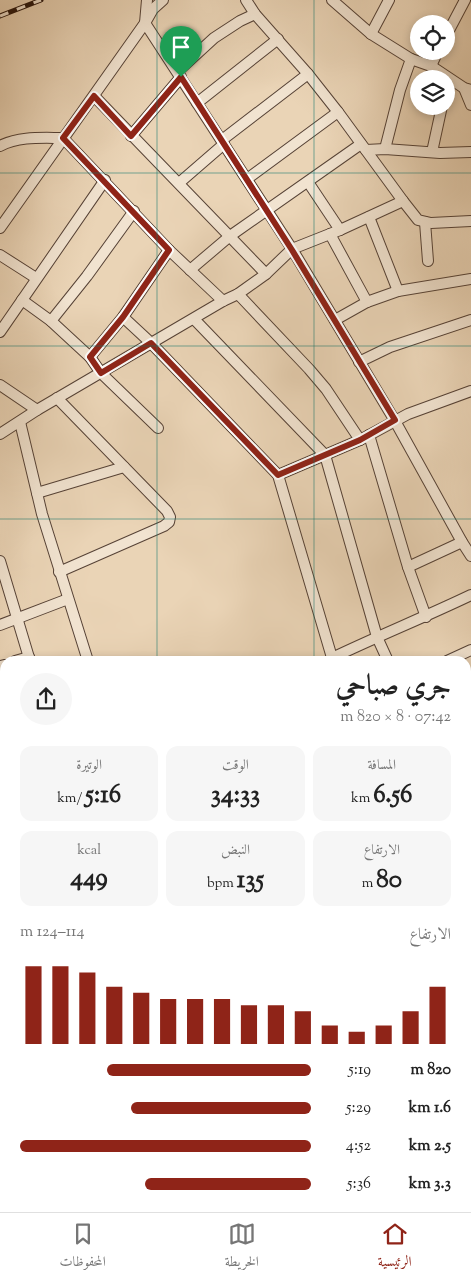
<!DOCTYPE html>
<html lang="ar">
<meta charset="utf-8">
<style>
body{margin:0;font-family:"Sorts Mill Goudy",Amiri,serif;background:#f6f6f6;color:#222;direction:rtl;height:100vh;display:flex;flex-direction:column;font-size:19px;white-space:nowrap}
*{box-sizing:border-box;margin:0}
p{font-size:16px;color:#767676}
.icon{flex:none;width:28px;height:28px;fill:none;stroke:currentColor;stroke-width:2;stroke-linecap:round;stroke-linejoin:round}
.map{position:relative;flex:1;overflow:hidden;direction:ltr}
.panel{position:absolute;left:0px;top:656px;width:471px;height:556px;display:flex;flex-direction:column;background:#fff;border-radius:15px 15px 0 0;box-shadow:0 2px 8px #0003;direction:rtl}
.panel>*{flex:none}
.fabs{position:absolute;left:410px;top:15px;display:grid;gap:10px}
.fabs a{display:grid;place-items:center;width:45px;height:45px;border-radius:50%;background:#fff;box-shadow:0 2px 8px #0003;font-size:25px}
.pin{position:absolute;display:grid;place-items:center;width:42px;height:42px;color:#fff;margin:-51px -21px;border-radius:50% 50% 50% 0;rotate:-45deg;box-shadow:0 0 5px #0007}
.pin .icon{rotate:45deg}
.round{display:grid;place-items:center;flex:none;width:52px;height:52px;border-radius:26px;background:#f6f6f6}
.summary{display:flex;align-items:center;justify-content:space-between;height:85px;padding:0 20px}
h1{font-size:28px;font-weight:700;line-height:38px}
.stats{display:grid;grid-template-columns:repeat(3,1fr);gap:8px;height:85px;padding:5px 20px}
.stats div{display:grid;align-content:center;border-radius:12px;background:#f6f6f6;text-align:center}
.stats b{font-size:25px;font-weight:700}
.stats small{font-size:14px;font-weight:400}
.stats p{font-size:14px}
.chart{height:140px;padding:10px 20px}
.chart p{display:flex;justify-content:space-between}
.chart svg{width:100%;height:90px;margin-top:5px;stroke:#8f2418;stroke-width:6}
ul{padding:0 20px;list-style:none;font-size:16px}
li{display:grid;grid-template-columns:80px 60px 1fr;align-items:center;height:38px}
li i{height:12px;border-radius:6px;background:#8f2418}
.dock{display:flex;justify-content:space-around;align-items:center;height:70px;border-top:1px solid #e0e0e0;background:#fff;font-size:14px;color:#767676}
.dock a{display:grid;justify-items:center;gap:2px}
.dock .current{color:#8f2418}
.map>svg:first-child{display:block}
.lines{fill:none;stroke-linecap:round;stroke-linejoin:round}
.minor-casing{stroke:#564236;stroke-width:12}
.minor{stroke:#f1e3d0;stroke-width:10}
.rail-casing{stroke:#25120b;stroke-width:5}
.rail{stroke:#f1e3d0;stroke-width:3;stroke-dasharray:9;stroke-linecap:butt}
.route-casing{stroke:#fff;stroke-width:10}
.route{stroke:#8f2418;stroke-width:6}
.grid{fill:none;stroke:#0f766e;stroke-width:1;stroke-opacity:0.55}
</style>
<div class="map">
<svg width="471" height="1212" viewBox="0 0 471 1212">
<rect width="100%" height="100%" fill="#ead4b6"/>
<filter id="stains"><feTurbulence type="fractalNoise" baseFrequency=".004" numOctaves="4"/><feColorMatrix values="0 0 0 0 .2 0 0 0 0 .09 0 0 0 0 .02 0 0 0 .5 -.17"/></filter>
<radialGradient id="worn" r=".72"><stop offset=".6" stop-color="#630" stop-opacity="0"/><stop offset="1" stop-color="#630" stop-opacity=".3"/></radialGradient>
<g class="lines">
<!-- minor casing -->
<g class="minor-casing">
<g id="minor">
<path d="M147,0l-2,23 147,226 103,172 67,121 9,14"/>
<path d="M246,0l9,14 53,60 30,38 65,89 15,19 13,3 40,-2"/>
<path d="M332,0l39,34 40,25 20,7 33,22 7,2"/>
<path d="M371,34l18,-34"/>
<path d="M446,36l19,-36"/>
<path d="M431,66l7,-15"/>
<path d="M178,71l36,-33 26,-17 15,-7"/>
<path d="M464,88l7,17"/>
<path d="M94,96l172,178"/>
<path d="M197,103l81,-64"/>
<path d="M131,136l50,-59"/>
<path d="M222,140l86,-66"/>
<path d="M0,146c19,-10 42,-8 63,-8l106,112 54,51"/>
<path d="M385,149l15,-59 11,-31"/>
<path d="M366,150l19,-1 55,4 31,-1"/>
<path d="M432,152l10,-46"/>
<path d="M247,179l91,-67"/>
<path d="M308,182l32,48"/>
<path d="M179,183l45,-39"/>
<path d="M369,217l29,74"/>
<path d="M425,222l3,39"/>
<path d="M0,228l145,-205 8,-14 10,-9"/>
<path d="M330,234l37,68"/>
<path d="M0,255l36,23"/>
<path d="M190,270l40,-34 131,-92"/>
<path d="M238,294l71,75 17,20 34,51"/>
<path d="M22,300l29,21 39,36 11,16 57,55"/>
<path d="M123,317l28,26 127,132 55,186"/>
<path d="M194,319l131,136 52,182 11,24"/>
<path d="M335,320l32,-18 31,-11 73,-12"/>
<path d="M51,321l36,-45 47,-65"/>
<path d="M0,332l105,-152"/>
<path d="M90,357l33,-40 46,-67"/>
<path d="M359,362l31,-15 81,-27"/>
<path d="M0,385l37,25"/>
<path d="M57,398l110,113 3,6 -1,5 -5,4 -105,46"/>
<path d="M20,422l22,92 46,147"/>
<path d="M0,434l37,-24 186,-109 15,-7 28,-20 26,-25 48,-19 63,-29"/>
<path d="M369,435l39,132 18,50"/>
<path d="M278,475l82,-35 48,-26 63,-23"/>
<path d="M37,493l87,-26"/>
<path d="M0,561l30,100"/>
<path d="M408,567l54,-25"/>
<path d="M0,625l68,-26"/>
<path d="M332,658c46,-22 93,-41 139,-63"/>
<path d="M15,661l14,-4"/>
<path d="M447,661l24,-11"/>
<path d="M0,666l5,-1"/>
<path d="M0,706l5,-1"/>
<path d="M467,709l4,9"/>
<path d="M0,765l5,-2"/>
<path d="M466,822l5,9"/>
<path d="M0,824l5,-3"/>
<path d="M0,874l5,-4"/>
<path d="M0,933l5,-2"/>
<path d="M0,980l5,-2"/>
</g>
</g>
<!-- minor -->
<use href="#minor" class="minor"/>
<!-- rail casing -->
<g class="rail-casing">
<path id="rail" d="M0,16l41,-16"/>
</g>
<!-- rail -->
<use href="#rail" class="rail"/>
</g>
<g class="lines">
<!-- route casing -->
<g class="route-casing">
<path id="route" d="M181,77l111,173 103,170 -35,20 -82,35 -127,-132 -50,30 -11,-16 33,-40 46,-67 -106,-112 31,-42 37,40z"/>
</g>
<!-- route -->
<use href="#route" class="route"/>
</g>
<!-- grid -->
<path class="grid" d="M157,0v661M314,0v661M0,173h471M0,346h471M0,519h471M0,693h5M466,693h5M0,866h5M466,866h5M0,1039h5M466,1039h5M157,1208v4M314,1208v4"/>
<rect width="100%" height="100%" filter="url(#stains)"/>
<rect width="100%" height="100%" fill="url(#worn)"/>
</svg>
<div class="fabs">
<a><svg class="icon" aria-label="locate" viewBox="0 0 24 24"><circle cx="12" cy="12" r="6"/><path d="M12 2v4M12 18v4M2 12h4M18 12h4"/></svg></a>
<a><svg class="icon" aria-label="layers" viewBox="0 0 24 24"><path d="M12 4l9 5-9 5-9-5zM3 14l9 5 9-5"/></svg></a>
</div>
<div class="pin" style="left:181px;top:77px;background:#1e9e55"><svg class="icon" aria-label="arrive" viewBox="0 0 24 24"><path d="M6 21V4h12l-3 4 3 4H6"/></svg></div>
<section class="panel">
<div class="summary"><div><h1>جري صباحي</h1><p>07:42 · 8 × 820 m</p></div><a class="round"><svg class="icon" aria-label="share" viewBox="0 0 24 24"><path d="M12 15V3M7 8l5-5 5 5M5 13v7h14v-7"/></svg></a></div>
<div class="stats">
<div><p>المسافة</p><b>6.56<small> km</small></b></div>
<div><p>الوقت</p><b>34:33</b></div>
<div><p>الوتيرة</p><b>5:16<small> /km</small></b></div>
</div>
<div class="stats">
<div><p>الارتفاع</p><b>80<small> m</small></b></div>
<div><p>النبض</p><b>135<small> bpm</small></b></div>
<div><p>kcal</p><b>449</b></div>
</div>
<div class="chart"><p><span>الارتفاع</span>114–124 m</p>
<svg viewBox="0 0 160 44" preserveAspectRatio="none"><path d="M5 44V6M15 44V6M25 44V9M35 44V16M45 44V19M55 44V22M65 44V22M75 44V22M85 44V25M95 44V25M105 44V28M115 44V35M125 44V38M135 44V35M145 44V28M155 44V16"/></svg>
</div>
<ul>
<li><b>820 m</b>5:19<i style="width:70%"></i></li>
<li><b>1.6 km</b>5:29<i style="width:62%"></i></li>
<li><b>2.5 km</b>4:52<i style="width:100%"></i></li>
<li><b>3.3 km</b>5:36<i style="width:57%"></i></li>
</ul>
</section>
</div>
<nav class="dock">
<a class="current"><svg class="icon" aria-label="home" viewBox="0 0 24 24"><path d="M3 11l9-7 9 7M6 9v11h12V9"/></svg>الرئيسية</a>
<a><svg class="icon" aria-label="map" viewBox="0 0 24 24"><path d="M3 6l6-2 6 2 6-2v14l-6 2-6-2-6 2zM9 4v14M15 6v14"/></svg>الخريطة</a>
<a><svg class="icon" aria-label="saved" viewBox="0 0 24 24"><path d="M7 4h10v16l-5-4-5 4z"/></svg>المحفوظات</a>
</nav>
